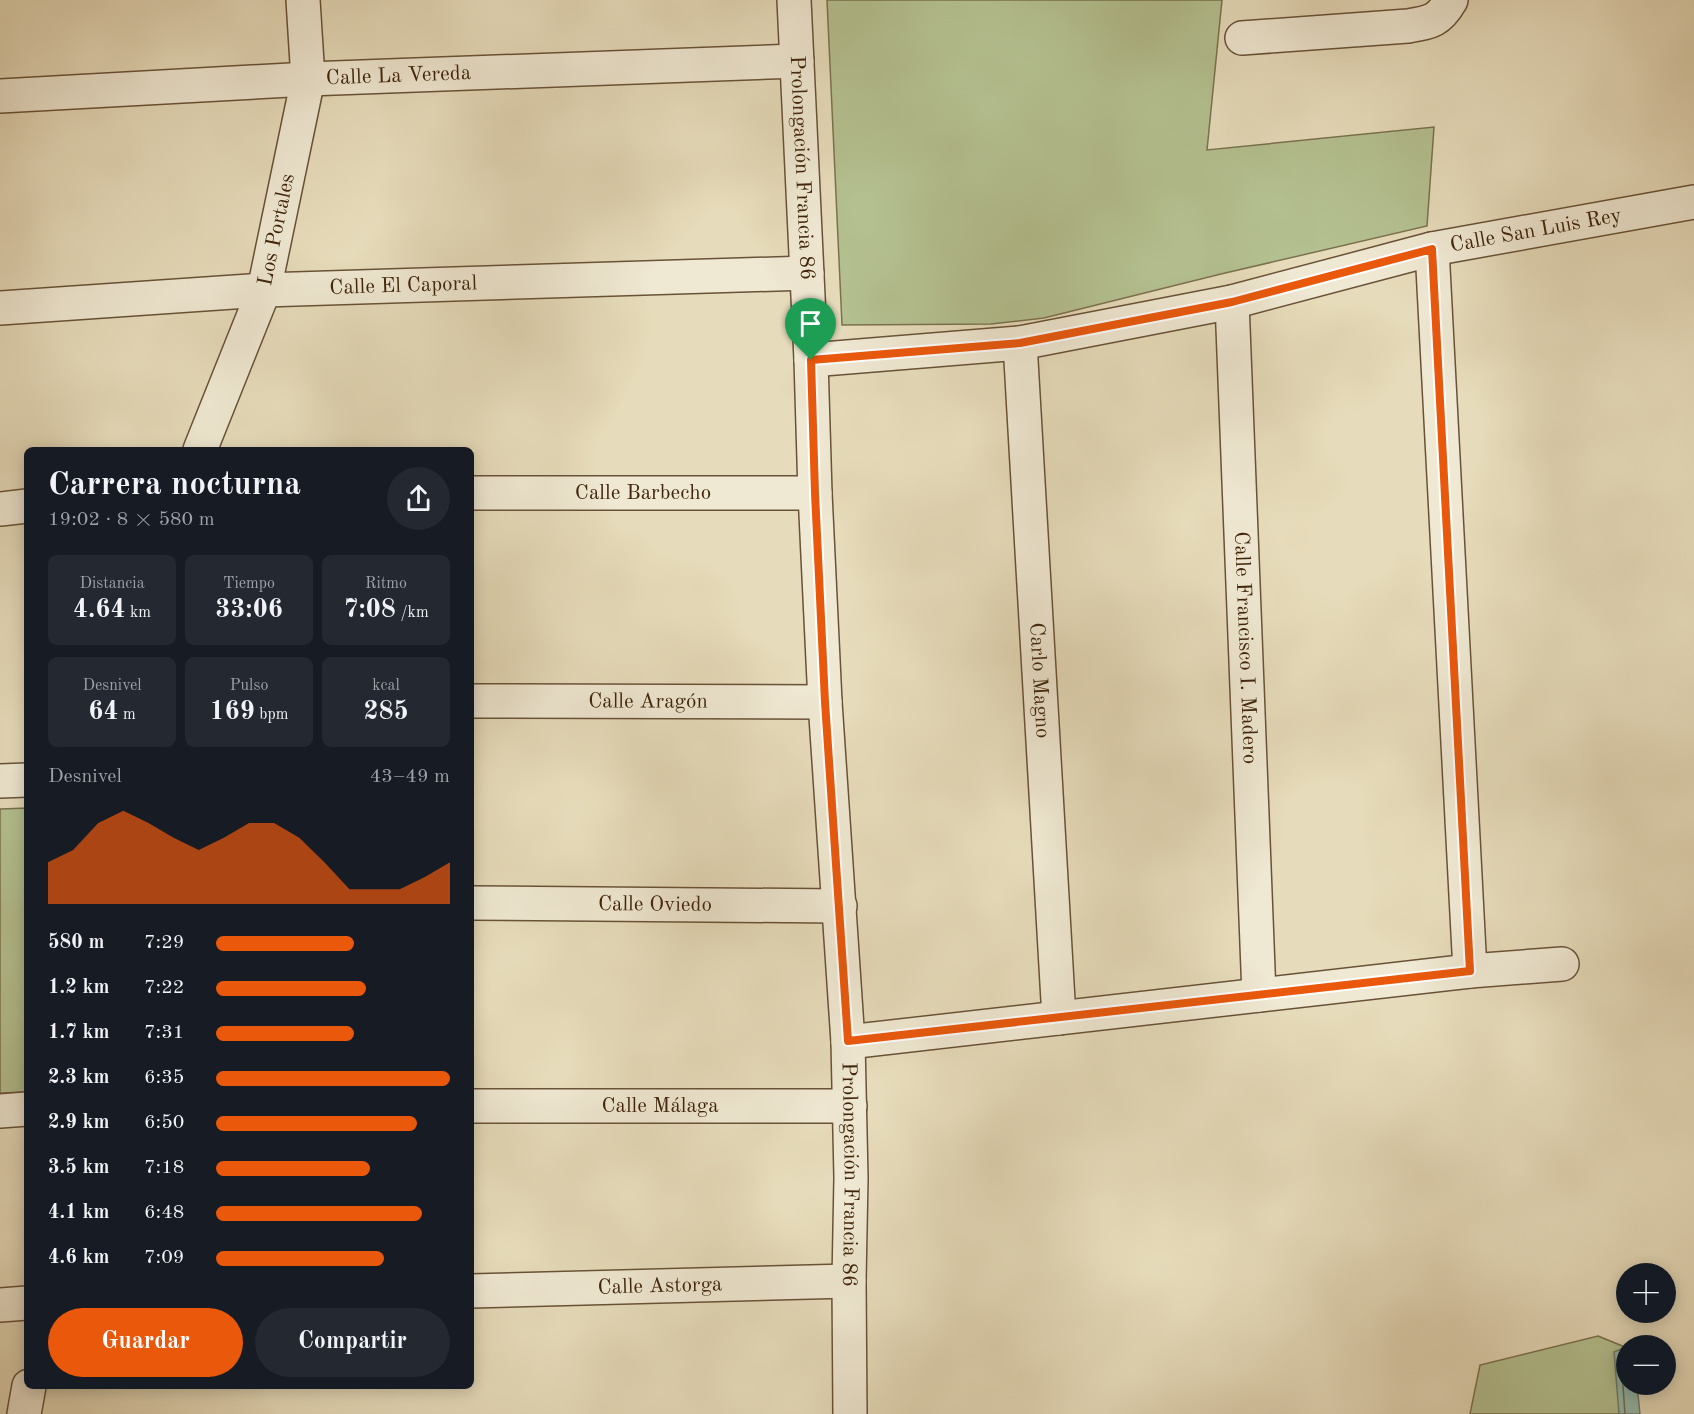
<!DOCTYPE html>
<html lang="es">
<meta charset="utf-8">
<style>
body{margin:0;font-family:"Old Standard TT",serif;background:#242831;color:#f1f3f6;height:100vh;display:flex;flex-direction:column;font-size:22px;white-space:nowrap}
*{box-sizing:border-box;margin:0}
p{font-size:20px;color:#9ea1a6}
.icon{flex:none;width:33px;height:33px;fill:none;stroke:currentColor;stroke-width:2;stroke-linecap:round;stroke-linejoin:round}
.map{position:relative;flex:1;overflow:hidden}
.side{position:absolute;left:24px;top:447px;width:450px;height:942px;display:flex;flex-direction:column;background:#171b24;border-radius:9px;box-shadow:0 3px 15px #0003}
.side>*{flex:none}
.tools{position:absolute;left:1616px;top:1263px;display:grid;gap:12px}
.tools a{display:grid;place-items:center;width:60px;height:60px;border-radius:50%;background:#171b24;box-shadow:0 3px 15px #0003;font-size:30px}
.pin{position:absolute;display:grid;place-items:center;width:51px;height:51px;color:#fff;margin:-62px -26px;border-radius:50% 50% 50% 0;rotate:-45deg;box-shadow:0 0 6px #0007}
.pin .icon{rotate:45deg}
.round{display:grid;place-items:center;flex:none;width:63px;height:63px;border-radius:32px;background:#242831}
.summary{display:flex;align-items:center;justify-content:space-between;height:102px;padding:0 24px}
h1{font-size:33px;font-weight:700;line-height:45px}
.metrics{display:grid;grid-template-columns:repeat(3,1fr);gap:9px;height:102px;padding:6px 24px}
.metrics div{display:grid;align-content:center;border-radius:9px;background:#242831;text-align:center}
.metrics b{font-size:26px;font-weight:700}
.metrics small{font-size:16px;font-weight:400}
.metrics p{font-size:16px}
.chart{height:168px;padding:12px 24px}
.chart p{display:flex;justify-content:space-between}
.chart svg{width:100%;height:108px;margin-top:6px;fill:#ea580c;opacity:.7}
.action{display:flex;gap:12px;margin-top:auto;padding:12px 24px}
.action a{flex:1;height:69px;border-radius:36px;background:#ea580c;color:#fff;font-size:24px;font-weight:700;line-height:69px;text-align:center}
.action a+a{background:#242831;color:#f1f3f6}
ul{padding:0 24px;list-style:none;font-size:20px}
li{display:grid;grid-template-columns:96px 72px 1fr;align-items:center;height:45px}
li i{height:15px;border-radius:8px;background:#ea580c}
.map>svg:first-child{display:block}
.green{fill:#b4c090;stroke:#7a724e;stroke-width:1.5}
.water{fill:#97bbac;stroke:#747f6c;stroke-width:1.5}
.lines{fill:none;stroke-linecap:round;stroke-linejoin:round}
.shore{stroke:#6b705c;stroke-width:1.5}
.minor-casing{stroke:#695237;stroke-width:36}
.minor{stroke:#efe8d2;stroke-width:33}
.route-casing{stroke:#fff;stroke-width:12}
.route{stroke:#ea580c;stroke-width:8}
.labels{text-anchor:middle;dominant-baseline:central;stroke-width:4.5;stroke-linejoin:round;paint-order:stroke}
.street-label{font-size:21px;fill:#3f240b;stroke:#efe8d2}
</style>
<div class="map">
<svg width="1694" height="1414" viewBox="0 0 1694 1414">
<rect width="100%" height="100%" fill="#e6dbba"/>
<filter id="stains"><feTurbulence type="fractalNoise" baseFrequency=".00333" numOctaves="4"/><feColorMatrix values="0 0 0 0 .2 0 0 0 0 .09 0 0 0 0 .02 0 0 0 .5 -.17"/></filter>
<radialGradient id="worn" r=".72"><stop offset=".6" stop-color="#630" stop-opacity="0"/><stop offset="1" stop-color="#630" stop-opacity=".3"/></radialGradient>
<!-- green -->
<g class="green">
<path d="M827,0h395l-15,150 227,-23 -7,99 -206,48 -177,44 -53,6 -149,1z"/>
<path d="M27,808v284l-27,1v-284z"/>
<path d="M1598,1336l27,11 1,37 8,30h-164l10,-49z"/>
</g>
<!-- water -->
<path class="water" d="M1626,1347v37l11,1 3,29h-21l-5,-62z"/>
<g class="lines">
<!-- shore -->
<path class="shore" d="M1625,1414l-4,-56 5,-4"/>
<!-- minor casing -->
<g class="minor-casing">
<g id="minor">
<path id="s1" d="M794,0l17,360 4,133 10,209 23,340 3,136 -2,103 1,133"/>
<path d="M1242,38l166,-12c23,-4 31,-5 43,-26"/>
<path id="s2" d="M0,96l308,-17 489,-18"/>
<path d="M1432,249l38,722"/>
<path id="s3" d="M1232,302l27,693"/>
<path id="s4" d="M0,308l264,-18 543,-17"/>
<path id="s5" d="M1020,343l39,675"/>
<path id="s6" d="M811,360l209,-17 212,-41 200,-53 262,-47"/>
<path id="s7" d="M200,450l64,-160 44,-211 -5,-79"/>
<path id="s8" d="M471,493h344"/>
<path d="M0,509l27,-3"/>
<path id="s9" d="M471,701l354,1"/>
<path d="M0,781l27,-1"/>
<path id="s10" d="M471,903l369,3"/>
<path d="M848,1042l622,-71 92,-7"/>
<path id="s11" d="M471,1106h379"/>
<path d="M0,1111l27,-2"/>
<path id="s12" d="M471,1291l378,-10"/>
<path d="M0,1305l27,-2"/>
<path d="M24,1414l5,-28"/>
</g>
</g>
<!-- minor -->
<use href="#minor" class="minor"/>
</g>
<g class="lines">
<!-- route casing -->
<g class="route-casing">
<path id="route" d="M1432,249l38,722 -622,70 -23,-339 -10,-209 -4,-133 209,-17 212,-41z"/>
</g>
<!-- route -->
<use href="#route" class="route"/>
</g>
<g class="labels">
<!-- street labels -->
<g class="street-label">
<text stroke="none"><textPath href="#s2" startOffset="399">Calle La Vereda</textPath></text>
<text stroke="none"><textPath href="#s1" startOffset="168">Prolongación Francia 86</textPath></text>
<text stroke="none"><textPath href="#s7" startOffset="234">Los Portales</textPath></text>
<text stroke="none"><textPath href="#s6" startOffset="738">Calle San Luis Rey</textPath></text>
<text stroke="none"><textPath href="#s4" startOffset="404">Calle El Caporal</textPath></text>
<text stroke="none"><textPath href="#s8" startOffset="172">Calle Barbecho</textPath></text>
<text stroke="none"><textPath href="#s3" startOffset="346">Calle Francisco I. Madero</textPath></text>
<text stroke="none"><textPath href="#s5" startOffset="338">Carlo Magno</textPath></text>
<text stroke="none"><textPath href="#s9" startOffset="177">Calle Aragón</textPath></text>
<text stroke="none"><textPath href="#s10" startOffset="184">Calle Oviedo</textPath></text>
<text stroke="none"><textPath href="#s11" startOffset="189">Calle Málaga</textPath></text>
<text stroke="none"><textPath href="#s1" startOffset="1176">Prolongación Francia 86</textPath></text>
<text stroke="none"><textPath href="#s12" startOffset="189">Calle Astorga</textPath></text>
</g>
</g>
<rect width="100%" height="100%" filter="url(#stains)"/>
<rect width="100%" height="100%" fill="url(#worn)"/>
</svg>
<div class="tools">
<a>+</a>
<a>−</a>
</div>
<div class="pin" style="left:811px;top:360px;background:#1e9e55"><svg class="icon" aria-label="arrive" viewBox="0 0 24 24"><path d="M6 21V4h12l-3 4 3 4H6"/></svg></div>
<section class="side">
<div class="summary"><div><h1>Carrera nocturna</h1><p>19:02 · 8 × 580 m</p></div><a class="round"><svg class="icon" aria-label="share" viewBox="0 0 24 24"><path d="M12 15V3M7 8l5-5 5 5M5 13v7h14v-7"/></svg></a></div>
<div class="metrics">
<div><p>Distancia</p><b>4.64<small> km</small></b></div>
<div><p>Tiempo</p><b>33:06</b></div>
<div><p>Ritmo</p><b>7:08<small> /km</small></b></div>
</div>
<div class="metrics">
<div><p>Desnivel</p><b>64<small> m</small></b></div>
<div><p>Pulso</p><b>169<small> bpm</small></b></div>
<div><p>kcal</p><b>285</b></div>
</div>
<div class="chart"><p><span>Desnivel</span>43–49 m</p>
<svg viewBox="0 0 160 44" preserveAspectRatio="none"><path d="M0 44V27L10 22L20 11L30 6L40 11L50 17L60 22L70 17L80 11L90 11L100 17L110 27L120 38L130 38L140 38L150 33L160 27V44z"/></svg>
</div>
<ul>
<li><b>580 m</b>7:29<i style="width:59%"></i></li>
<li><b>1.2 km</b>7:22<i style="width:64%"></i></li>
<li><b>1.7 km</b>7:31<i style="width:59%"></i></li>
<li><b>2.3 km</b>6:35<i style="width:100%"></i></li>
<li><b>2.9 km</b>6:50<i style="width:86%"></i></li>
<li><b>3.5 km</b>7:18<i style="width:66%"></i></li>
<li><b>4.1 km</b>6:48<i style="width:88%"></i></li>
<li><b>4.6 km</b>7:09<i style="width:72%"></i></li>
</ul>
<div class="action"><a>Guardar</a><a>Compartir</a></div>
</section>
</div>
